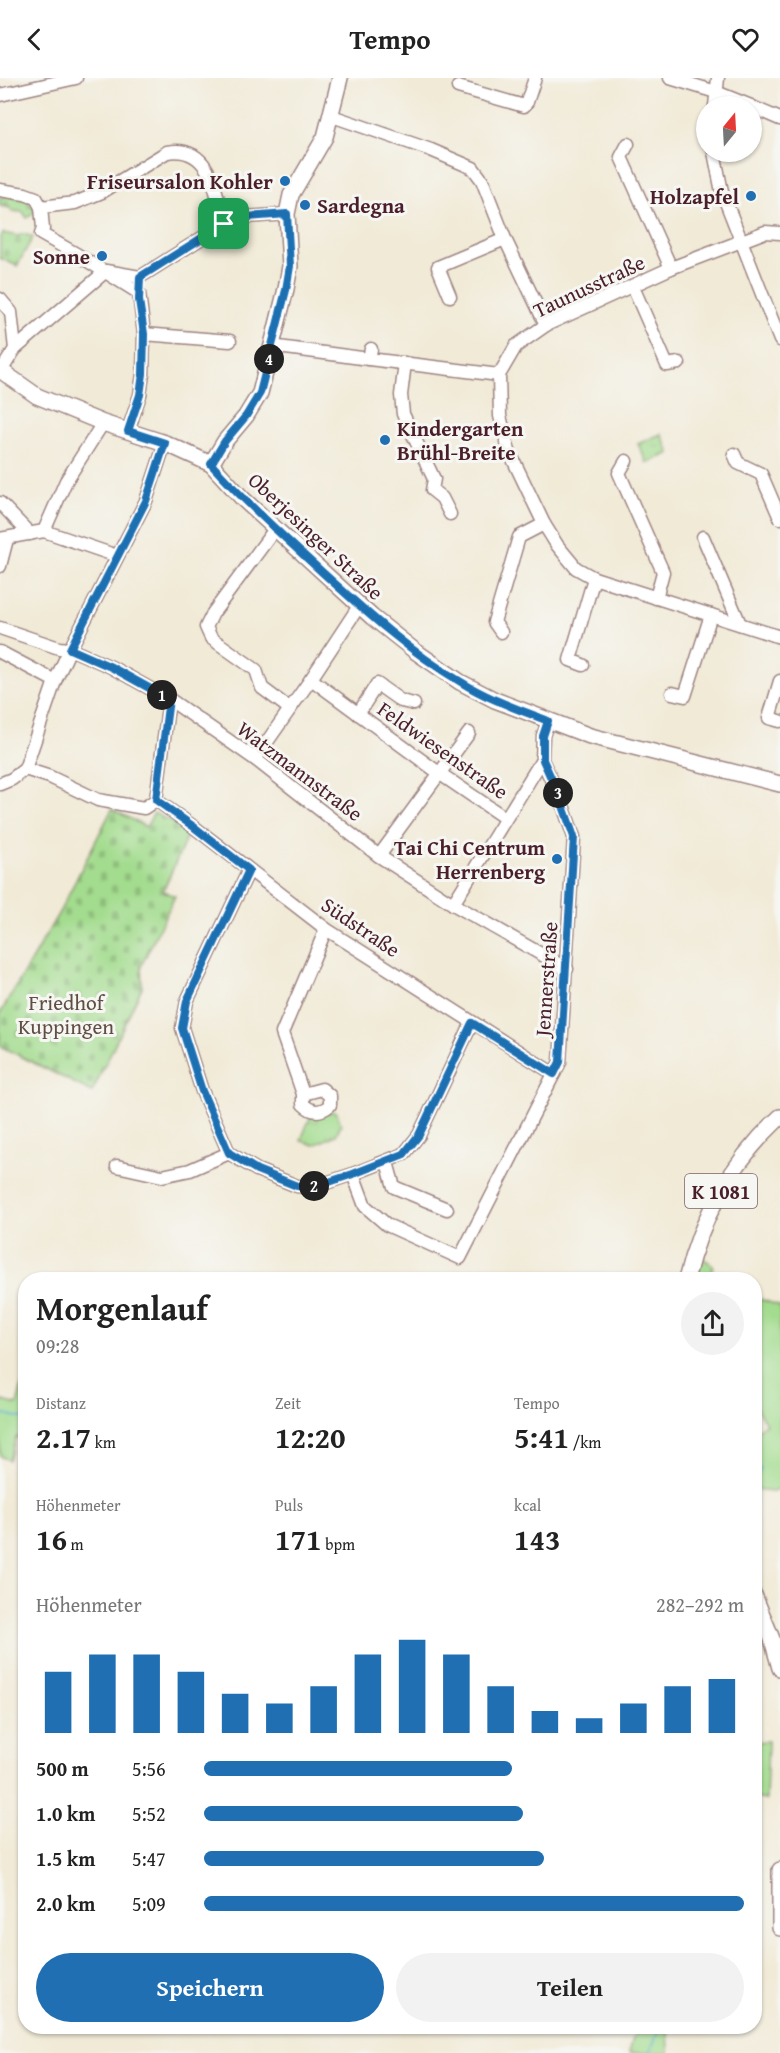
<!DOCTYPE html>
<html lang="de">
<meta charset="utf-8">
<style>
body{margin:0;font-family:"Gentium Book Plus",serif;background:#f2f2f2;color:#222;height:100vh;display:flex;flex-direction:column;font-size:22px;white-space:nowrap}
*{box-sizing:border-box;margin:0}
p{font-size:20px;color:#767676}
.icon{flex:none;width:33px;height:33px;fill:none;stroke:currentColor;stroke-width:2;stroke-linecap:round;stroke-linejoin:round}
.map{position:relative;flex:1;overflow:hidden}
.details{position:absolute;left:18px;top:1194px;width:744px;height:762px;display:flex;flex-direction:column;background:#fff;border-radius:24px;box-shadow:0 2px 4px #0004}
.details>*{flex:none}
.needle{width:39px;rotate:18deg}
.fabs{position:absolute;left:696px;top:18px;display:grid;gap:12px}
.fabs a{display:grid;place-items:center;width:66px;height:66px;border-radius:50%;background:#fff;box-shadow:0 2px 4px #0004;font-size:30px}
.pin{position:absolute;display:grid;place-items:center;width:51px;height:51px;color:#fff;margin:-26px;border-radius:12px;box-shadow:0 3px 9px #0006}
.km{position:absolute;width:30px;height:30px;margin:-15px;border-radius:50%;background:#222;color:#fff;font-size:16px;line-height:30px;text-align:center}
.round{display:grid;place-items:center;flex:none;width:63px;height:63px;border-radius:32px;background:#f2f2f2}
.overview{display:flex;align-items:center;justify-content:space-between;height:102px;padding:0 18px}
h1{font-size:33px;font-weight:700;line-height:45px}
.stats{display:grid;grid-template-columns:repeat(3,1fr);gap:9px;height:102px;padding:6px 18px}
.stats div{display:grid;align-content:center}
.stats b{font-size:30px;font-weight:700}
.stats small{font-size:16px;font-weight:400}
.stats p{font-size:16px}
.chart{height:168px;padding:12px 18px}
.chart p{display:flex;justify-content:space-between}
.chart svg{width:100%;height:108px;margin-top:6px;stroke:#1f6fb2;stroke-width:6}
.cta{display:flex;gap:12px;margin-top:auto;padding:12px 18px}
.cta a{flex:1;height:69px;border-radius:36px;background:#1f6fb2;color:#fff;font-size:24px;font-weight:700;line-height:69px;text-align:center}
.cta a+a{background:#f2f2f2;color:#222}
ul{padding:0 18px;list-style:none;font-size:20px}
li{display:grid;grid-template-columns:96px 72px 1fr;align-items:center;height:45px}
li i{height:15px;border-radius:8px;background:#1f6fb2}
header{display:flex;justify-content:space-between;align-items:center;height:78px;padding:0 18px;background:#fff;font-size:27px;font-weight:700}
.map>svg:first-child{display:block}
.green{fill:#a3dc8e;stroke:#767e5c;stroke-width:1.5}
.cemetery{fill:url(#cemetery-stones);stroke:#767e5c;stroke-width:1.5}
.park{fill:url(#park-tufts);stroke:#767e5c;stroke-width:1.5}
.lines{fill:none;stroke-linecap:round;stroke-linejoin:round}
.stream{stroke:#48a9c7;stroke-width:2}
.minor-casing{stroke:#9e8481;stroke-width:15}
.major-casing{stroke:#9e8481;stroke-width:18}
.minor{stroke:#fff;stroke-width:12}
.major{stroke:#fff;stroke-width:15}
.route-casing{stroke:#fff;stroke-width:12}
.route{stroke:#1f6fb2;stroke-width:8}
.poi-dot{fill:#1f6fb2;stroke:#f6f6f2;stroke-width:2}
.labels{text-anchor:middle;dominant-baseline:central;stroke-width:6;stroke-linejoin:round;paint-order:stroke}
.shield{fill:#f6f6f2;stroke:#7e6067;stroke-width:1.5}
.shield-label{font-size:20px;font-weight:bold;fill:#4a1f2b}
.poi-label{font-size:21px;font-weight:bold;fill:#4a1f2b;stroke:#f6f6f2;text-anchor:end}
.street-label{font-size:21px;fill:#4a1f2b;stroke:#f6f6f2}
.park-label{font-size:21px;fill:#604e44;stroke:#f6f6f2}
</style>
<header><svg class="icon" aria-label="back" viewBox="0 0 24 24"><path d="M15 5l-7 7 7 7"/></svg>Tempo<svg class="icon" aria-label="heart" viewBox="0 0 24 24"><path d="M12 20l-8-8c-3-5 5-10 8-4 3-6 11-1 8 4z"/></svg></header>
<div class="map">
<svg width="780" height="1975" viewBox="0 0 780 1975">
<defs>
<pattern id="cemetery-stones" width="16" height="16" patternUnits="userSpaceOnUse" patternTransform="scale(1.5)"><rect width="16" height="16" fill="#a3dc8e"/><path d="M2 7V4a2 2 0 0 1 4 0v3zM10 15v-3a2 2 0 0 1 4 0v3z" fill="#8ebc7b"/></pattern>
<pattern id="park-tufts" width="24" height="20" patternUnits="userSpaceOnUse" patternTransform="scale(1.5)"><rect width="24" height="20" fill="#a3dc8e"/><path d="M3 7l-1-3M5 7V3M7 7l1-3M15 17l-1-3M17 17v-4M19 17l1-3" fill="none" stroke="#8ebc7b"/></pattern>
</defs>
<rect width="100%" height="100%" fill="#f6f6f2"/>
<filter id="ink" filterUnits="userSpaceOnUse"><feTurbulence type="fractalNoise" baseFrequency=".0167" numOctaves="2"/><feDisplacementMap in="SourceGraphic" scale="12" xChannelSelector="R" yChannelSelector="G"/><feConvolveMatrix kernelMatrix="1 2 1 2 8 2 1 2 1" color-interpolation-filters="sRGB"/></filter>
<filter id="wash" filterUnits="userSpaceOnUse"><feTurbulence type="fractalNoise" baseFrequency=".008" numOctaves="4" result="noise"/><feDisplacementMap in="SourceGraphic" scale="24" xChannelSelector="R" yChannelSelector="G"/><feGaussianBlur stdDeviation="1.35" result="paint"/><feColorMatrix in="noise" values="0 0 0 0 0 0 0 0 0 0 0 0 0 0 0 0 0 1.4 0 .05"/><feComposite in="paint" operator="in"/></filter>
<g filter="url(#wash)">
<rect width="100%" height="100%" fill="#f1ead7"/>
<!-- green -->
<g class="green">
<path d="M701,1179l12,8 -2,14h-15z"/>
<path d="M754,1219l26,9v181l-7,5 -18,-2v-57l11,-10 -11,-17z"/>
<path d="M22,1308l3,3v48h-9l-7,23 -9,-4v-56l17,5z"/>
<path d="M768,1663l-2,59 -11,-2v-56z"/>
<path d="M636,1949h32l1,26h-40z"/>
</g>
<!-- cemetery -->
<g class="cemetery">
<path d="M12,118l16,5 8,10 -9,7 -4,-6 -12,-1v-3l-11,-2v-9z"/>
<path d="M3,155l15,3 5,-2 10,3 -16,29 -17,-8v-21z"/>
<path d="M112,731l34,18 8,-14 31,15 4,4 -26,59 12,5 -34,70 1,21 -50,105 -92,-46v-32l60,-103z"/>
</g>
<!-- park -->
<g class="park">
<path d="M661,356l9,19 -23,10 -9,-19z"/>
<path d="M333,1033l4,2 4,11 -5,11 -22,10 -13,-5 10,-25 5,1z"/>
</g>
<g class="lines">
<!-- stream -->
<g class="stream">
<path d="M0,1335l26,6"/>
<path d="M754,1405l7,-15"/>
<path d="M650,1975l10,-27"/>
</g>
</g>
</g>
<g filter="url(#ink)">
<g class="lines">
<!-- minor casing -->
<g class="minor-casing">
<g id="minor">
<path d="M670,0l46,14 35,14"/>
<path d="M458,9l66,19 3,-4 8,-24"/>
<path d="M0,17l76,-17"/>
<path d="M715,28l3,-28"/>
<path d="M752,29l28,12"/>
<path d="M332,38l99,34 42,18 9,12 23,59 41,86"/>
<path d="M628,66l-7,13 50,111"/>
<path d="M714,74l8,40 58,148"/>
<path d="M0,112l25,4 11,4 5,9 34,-4 27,-11 65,-40c44,-8 49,41 57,72"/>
<path d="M41,129l2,22 -2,5 37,21 61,38 5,41 -1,40 -3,21 -12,36"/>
<path d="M780,155l-15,-1 -94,36 -125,57 -30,21 -17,29 1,41 9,35 35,73 13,21 19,23 18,10 186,59"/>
<path d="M633,209l34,78 12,-2"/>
<path d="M450,218l-12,-29 67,-28"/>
<path d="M0,221l11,13 4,37"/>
<path d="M144,256l86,7"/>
<path d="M271,268l98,13"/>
<path d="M371,271l-2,10 130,16"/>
<path d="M405,285l-4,32 2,19 31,65 -2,11 10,8 8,16"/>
<path d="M1,293l14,-22 91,-78 34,6 84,-53 22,-7 41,-3"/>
<path d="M734,376l4,9 23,11 19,44"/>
<path d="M626,383l-7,12 44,99 -7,26"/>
<path d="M0,425l30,31"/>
<path d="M275,451l-62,84 -7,14 5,11 45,32 6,18 28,21"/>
<path d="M44,453l73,25"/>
<path d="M703,459l37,87"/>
<path d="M0,461l44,-8 22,-50 37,-58"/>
<path d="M0,488l7,-27"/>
<path d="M0,550l59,20 11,1 41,18 58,32 86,60 124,97 74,48 114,65"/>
<path d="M501,554l-7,-10 25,-85 25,-13"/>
<path d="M0,574l55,29"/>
<path d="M583,587l-13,-5 24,-82"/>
<path d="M311,601l128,94 66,45"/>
<path d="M672,615l13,3 26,-81"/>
<path d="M358,636l19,-30 24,17 13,3"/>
<path d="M780,643l-11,-3 11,-37"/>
<path d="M255,681l56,-80 48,-73"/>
<path d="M25,691l30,-88 15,-32 76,-148 19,-58"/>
<path d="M0,706l12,-5 13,-10 25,8 48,23 46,8 12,-8 13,-101"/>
<path d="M156,722l38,27 132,102 228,145"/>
<path d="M379,778l90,-123"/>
<path d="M249,792l-62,131 -5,27 20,63 27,62 28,17 40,16 11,1 12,-2 33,-11 51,-20 15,-19 53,-112"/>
<path d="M453,826l89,-144"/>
<path d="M303,1016l19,-5 8,7v9c-9,8 -18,8 -27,-1v-10l-21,-61 44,-104"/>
<path d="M387,1084l7,25 53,22"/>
<path d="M117,1088l45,10 28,-6 39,-17"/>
<path d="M353,1096l12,32 22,19 73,33 100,-196 14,-225 -13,-37 -19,-40 1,-24 5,-15"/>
</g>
</g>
<!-- major casing -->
<g class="major-casing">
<g id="major">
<path d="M0,292l37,26 66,27 62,20 46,21 32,35 129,118 43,34 45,31 35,18 95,36 190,48"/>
<path d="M211,386l14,-23 21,-25 14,-23 26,-104 4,-23 -3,-52 4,-19 34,-58 15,-59"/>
<path d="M686,1202c15,-63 47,-119 94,-163"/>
<path d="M754,1517l18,44 8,29"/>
<path d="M780,1792v58"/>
</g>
</g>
<!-- minor -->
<use href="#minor" class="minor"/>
<!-- major -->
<use href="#major" class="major"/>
</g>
</g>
<g class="lines" filter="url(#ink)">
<!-- route casing -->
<g class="route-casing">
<path id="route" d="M287,136l3,52 -4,24 -26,103 -14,23 -21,25 -14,23c35,39 73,73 111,108 44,40 88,80 139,110 27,17 57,27 87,39l-5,15v24l18,40 13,37 -14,225 -6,12 -82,-51 -53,112 -15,19 -51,20 -33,11 -12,2 -11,-1 -40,-16 -28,-17 -27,-62 -20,-63 5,-27 62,-131 -55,-43 -38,-27 13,-101 -58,-32 -41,-18 76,-148 19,-58 -37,-12 12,-36 3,-21 1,-40 -5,-34 1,-23 84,-53 22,-7z"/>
</g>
<!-- route -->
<use href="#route" class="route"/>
</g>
<!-- markers -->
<g class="poi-dot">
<circle cx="285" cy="103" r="6"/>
<circle cx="751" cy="118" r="6"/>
<circle cx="305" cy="127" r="6"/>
<circle cx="102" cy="178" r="6"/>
<circle cx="385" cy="362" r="6"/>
<circle cx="557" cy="781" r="6"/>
</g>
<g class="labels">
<!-- shield labels -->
<rect class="shield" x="685" y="1096" width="72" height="34" rx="4.5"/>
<g class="shield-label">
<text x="721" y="1113">K 1081</text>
</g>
<!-- poi labels -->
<g class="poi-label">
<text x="273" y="103">Friseursalon Kohler</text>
<text x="739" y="118">Holzapfel</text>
<text x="317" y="127" text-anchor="start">Sardegna</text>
<text x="90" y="178">Sonne</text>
<text x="397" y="350" text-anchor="start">Kindergarten<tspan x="397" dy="24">Brühl-Breite</tspan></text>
<text x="545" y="769">Tai Chi Centrum<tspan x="545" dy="24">Herrenberg</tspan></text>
</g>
<!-- street labels -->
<g class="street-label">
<text transform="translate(589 208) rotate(-25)">Taunusstraße</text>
<text transform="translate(316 458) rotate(43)">Oberjesinger Straße</text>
<text transform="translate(443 672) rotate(35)">Feldwiesenstraße</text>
<text transform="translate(300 693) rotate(37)">Watzmannstraße</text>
<text transform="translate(361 849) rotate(34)">Südstraße</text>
<text transform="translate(546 901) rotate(-86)">Jennerstraße</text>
</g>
<!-- park labels -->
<g class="park-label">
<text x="66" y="924">Friedhof<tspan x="66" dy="24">Kuppingen</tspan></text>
</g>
</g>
</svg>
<div class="fabs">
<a><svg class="needle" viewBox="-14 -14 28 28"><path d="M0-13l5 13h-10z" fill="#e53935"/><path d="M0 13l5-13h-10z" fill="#767676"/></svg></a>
</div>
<div class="pin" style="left:224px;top:146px;background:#1e9e55"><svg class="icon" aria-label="arrive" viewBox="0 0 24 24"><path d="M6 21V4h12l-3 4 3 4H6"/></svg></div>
<b class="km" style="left:162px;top:617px">1</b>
<b class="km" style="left:314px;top:1108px">2</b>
<b class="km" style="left:558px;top:715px">3</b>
<b class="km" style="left:269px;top:281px">4</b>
<section class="details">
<div class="overview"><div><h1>Morgenlauf</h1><p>09:28</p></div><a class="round"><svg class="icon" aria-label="share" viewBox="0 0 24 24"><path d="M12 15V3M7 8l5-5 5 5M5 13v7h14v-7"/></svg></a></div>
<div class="stats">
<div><p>Distanz</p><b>2.17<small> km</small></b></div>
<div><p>Zeit</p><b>12:20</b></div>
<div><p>Tempo</p><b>5:41<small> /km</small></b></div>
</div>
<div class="stats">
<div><p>Höhenmeter</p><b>16<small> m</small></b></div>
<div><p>Puls</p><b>171<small> bpm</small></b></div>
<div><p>kcal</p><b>143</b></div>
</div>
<div class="chart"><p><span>Höhenmeter</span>282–292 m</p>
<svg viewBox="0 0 160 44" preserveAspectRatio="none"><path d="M5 44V19M15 44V12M25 44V12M35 44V19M45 44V28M55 44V32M65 44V25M75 44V12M85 44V6M95 44V12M105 44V25M115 44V35M125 44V38M135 44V32M145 44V25M155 44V22"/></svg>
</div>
<ul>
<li><b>500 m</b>5:56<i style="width:57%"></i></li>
<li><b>1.0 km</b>5:52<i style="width:59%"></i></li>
<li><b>1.5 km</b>5:47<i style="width:63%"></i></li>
<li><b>2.0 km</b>5:09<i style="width:100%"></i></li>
</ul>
<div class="cta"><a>Speichern</a><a>Teilen</a></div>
</section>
</div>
